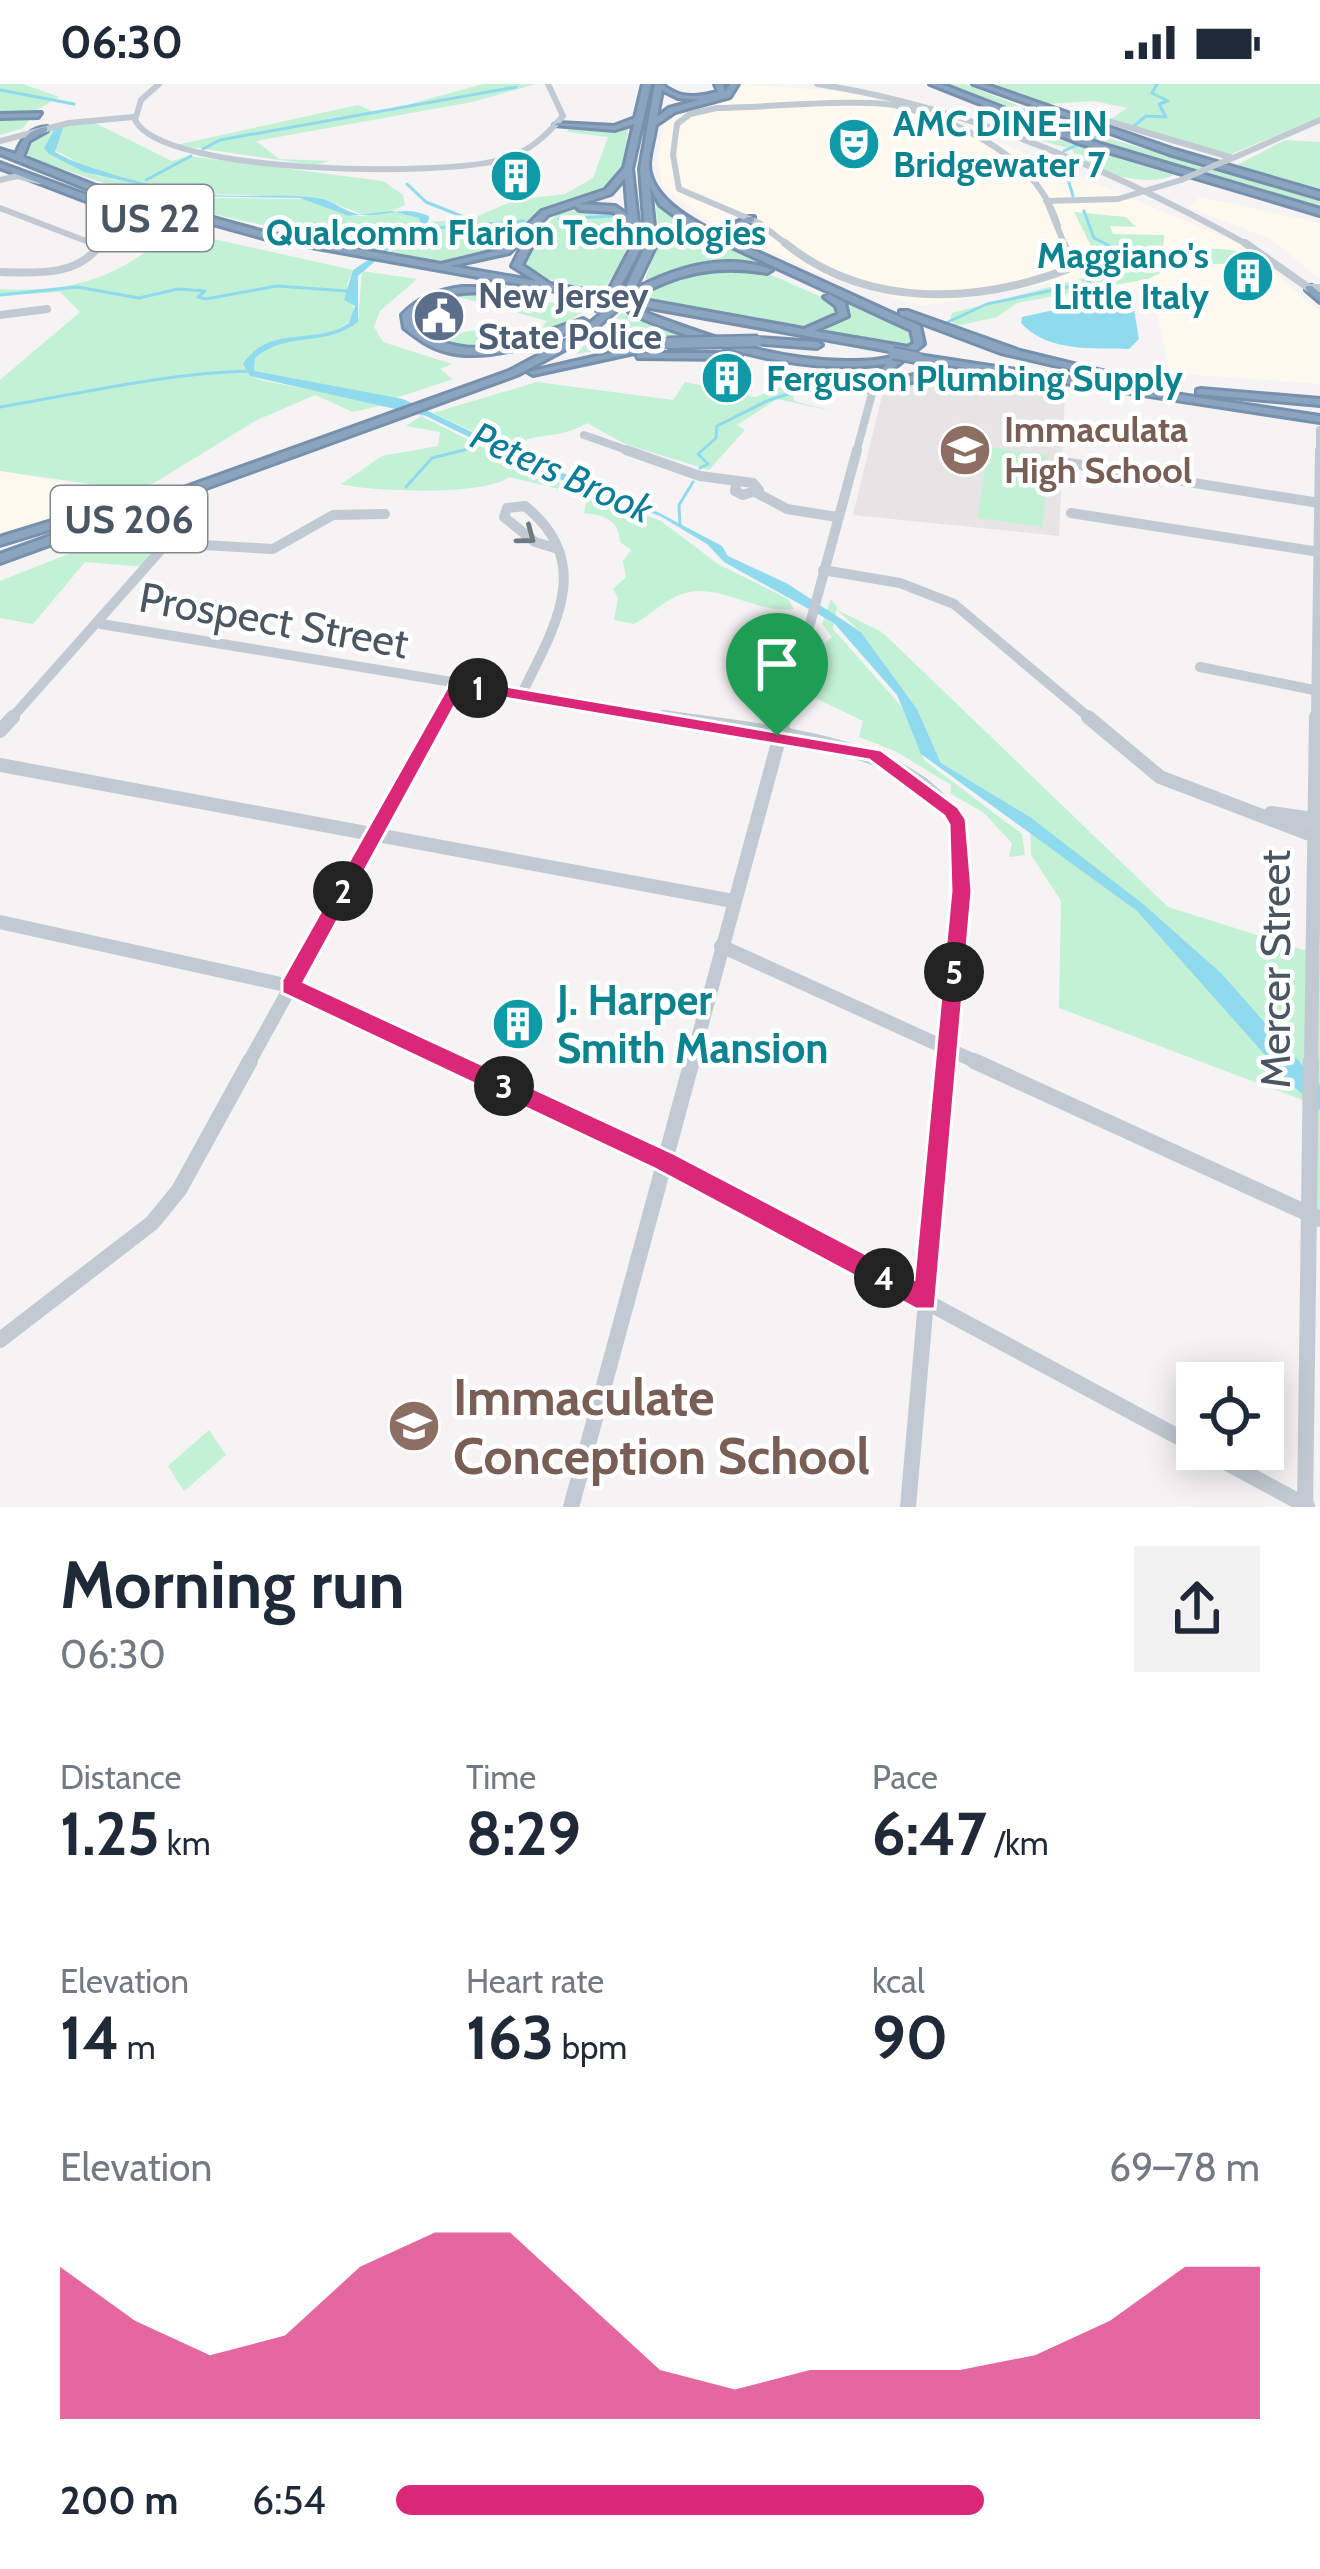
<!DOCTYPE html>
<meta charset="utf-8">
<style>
body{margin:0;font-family:Cabin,sans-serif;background:#f2f2f3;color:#1f2937;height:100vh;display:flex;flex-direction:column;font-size:45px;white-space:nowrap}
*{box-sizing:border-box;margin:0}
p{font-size:39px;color:#747a83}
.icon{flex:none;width:66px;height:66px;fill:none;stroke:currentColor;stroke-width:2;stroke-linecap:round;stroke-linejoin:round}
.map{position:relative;height:1423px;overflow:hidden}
.drawer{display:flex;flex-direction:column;background:#fff;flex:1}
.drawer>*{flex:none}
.tools{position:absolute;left:1176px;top:1278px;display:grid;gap:24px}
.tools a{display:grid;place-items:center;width:108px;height:108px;border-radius:0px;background:#fff;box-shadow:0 6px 30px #0003;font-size:60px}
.pin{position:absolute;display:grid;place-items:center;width:102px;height:102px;color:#fff;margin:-123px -51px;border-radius:50% 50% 50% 0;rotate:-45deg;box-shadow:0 0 12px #0007}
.pin .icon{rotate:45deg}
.km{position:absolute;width:60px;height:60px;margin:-30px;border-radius:50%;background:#222;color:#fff;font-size:33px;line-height:60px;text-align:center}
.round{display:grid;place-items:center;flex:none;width:126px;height:126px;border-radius:0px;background:#f2f2f3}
.summary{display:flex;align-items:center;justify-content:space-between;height:204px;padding:0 60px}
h1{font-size:66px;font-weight:700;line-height:90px}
.metrics{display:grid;grid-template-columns:repeat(3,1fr);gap:18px;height:204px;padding:12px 60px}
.metrics div{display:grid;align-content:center}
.metrics b{font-size:60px;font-weight:700}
.metrics small{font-size:33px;font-weight:400}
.metrics p{font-size:33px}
.chart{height:336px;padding:24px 60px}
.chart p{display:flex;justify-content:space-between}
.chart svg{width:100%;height:216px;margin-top:12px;fill:#db2777;opacity:.7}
ul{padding:0 60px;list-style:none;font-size:39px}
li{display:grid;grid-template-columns:192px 144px 1fr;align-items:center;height:90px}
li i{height:30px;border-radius:15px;background:#db2777}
.status{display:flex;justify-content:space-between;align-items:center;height:84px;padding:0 60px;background:#fff;direction:ltr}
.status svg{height:33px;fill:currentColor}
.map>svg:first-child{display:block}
.commercial{fill:#fdf9ef}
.education{fill:#e6e4e5}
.green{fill:#c3f1d5}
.water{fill:#90daee}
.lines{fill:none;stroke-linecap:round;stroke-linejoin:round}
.stream{stroke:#90daee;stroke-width:3}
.highway-casing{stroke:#7690ad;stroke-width:6}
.minor-far4{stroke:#c1cad2;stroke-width:6}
.minor-far3{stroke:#c1cad2;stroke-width:8}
.minor-far2{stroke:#c1cad2;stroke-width:10}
.minor-far1{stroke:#c1cad2;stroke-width:14}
.minor{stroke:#c1cad2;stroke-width:16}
.highway{fill:#8ba5c1;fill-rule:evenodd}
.highway-bridge-casing{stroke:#7690ad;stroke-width:15;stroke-linecap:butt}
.minor-bridge{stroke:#c1cad2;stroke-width:6}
.highway-bridge{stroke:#8ba5c1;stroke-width:10}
.oneway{stroke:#6e7983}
.route{fill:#db2777;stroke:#fff;stroke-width:3;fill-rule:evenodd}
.labels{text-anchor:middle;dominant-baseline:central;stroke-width:9;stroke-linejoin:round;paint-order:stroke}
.far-culture-label{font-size:36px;font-weight:bold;fill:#0d838f;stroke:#fff;text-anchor:start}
.far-service-label{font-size:36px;font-weight:bold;fill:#4e5e75;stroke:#fff;text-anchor:start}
.far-education-label{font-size:36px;font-weight:bold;fill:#785e54;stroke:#fff;text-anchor:start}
.shield{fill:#fff;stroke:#808990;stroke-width:3}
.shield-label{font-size:39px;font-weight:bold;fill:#4a5661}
.far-water-label{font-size:39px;font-style:italic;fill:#0c7c9b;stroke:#fff}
.street-label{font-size:42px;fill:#4a5661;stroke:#fff}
.culture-label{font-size:42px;font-weight:bold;fill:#0d838f;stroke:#fff;text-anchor:start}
.near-education-label{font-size:51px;font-weight:bold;fill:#785e54;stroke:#fff;text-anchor:start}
</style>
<div class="status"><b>06:30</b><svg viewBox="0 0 49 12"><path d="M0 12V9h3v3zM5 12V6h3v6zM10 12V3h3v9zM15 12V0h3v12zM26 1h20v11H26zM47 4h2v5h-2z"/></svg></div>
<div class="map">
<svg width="1320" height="1423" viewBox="0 0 1320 1423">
<rect width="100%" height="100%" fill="#f5f3f3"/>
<!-- commercial -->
<g class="commercial">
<path d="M743,0l121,9 47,12 336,142 73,66v71l-150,-11 -18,-83 -72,-2 -21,-6 -137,24 -96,-29 -116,-56 -48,-35 -4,-24 6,-38 13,-11 54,-13z"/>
<path d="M1200,113l120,26v56l-49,-40 -83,-32z"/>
<path d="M0,386l129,27 -129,38z"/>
</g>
<!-- education -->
<path class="education" d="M914,295l151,15 -6,142 -206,-21 29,-119z"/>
<!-- green -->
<g class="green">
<path d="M0,0h23l36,13 -24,14 -23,3 18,5 -7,9 -23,7z"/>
<path d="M483,0h53l-64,18 -216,39 23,18 50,2 -14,4 -139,-20 182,-40 19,8z"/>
<path d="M947,0h18l108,44 247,72v8l-147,-41z"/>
<path d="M991,0h329v33l-91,38 -118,-36 16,-11 -33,-7 -46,3z"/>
<path d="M93,38l79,39 16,-5 195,25 20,14 2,10 -24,10 11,-4 28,7 1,7 -41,26 -221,-49 -134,-46 7,-17 23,-11 -9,16 21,19 31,13 110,22 98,1 43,17h18l-47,-18 -127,-5 -102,-23 -38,-21 10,-23z"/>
<path d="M570,43h58c-2,76 -33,60 -87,87 -19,9 -33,28 -52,38 -29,15 -71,7 -101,1l42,-31 43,-4 42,-18 50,-6 28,-16 15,-41 -41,-5z"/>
<path d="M1037,49l136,42c-22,13 -87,-1 -101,-26l-49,-13z"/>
<path d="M1285,56l35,2v48l-85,-24z"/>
<path d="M655,114l48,35 81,40 -72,-10 -67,17 14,-41z"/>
<path d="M584,124l29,2 16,10c1,31 -10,48 -28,73l-64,-17 -17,-20 36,-41z"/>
<path d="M1074,128l52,5 10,10 -26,-1 3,8 51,1 -1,17c32,-2 70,-10 97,10l-85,4 -27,13 -131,24 -20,14 -41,9 -6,-6 2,-7 135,-36 9,-21z"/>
<path d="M173,146l180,40 -6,14 8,32c-29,34 -86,6 -112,48l7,12 14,5 124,23 -35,8 -38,-17 -58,25 -103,63 -23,7 -131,-19v-91l80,-68 -20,-20 -60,4v-7c73,4 119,-11 173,-59z"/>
<path d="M696,183l64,3 73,32 7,14c-49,25 -149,-6 -204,-16z"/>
<path d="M362,187l55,8 -37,32 -6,16 9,15 69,22 -12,5 13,10 -63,21 -136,-28 1,-14c33,-28 69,-13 103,-36z"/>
<path d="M822,206l84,32 11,19 -7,6 -104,-16 27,-5 16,-13 -5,-10z"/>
<path d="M471,207l116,17c-48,38 -99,48 -157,30l69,-12 35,13 13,-18 -88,-24 -44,24 20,10 -12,1 -12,-8c7,-26 35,-30 60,-33z"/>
<path d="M622,229l68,24 -115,17z"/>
<path d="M814,291l7,5 -28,15 1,6 38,10 -55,-12 -40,26 8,5 -36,40 -84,-26 -38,-21c-26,17 -54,8 -78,25l-76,-35 104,-31 136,18 12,-18 70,15z"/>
<path d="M421,332l113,57 127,48 57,43 70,35 6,10c-39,5 -76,-28 -112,-15 -18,6 -31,21 -48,30l-20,-4 4,-22 -5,-9 13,-12 -3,-16 8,-11 -11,-8c-1,-23 -16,-27 -36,-29l2,-10 -14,-11 -63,-15c-23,19 -137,15 -168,7l41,-28 56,-10 2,-14 -34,-6z"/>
<path d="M988,363l60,8 -5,72 -65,-9z"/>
<path d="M180,426l3,13 -36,44 -62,-5 -52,62 -33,-6v-37z"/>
<path d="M831,515l6,8 -4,22 68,77 23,54 98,74 3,21 -16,2 3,-14 -29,-31 -32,-18v-9l-56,-34 -36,-14 4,-16 -60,-29 12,-16 3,-27 14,-12 -10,-13z"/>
<path d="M837,526l45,22 286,275 152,48v267l-11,-4 -1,-116 -249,-94 2,-107 -30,-46 -1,-38 -89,-54 -24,-54 -56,-77z"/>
<path d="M209,1346l17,25 -42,36 -16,-25z"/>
</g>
<!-- water -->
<g class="water">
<path d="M55,44h8l-8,24c29,18 107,36 142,41 39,6 80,0 121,5 19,3 27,17 50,17 24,1 32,-10 61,1l-2,13 -34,17 -35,30v46c-33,26 -70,8 -103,36l-1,13 149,28 138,66 92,34 89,47 6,10 60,28 73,48 56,77 24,54 89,54 113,87 78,69 99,112v25l-30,-27 -153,-172 -216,-157 -24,-59 -63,-72 -110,-61 -17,-18 -47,-28 -122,-45 -112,-55 -176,-40 -7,-12c25,-40 73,-18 106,-41l6,-17 -11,-6 9,-30 68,-45 -2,-7 -27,-7 -43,5 -49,-18 -111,-2 -105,-24 -35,-18 -5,-6z"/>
<path d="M1118,212l14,2 7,41 -10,10c-36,-1 -82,3 -108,-26l1,-6z"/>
</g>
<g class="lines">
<!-- stream -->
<g class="stream">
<path d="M0,6l74,14"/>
<path d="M1134,42l12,-10 20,1 -7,-13 9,-3 -16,-8 5,-9"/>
<path d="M1089,55l16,-4"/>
<path d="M203,65l17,-9 296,-53"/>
<path d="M1064,67l13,-6"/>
<path d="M1065,85l8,27"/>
<path d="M146,96l45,-24"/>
<path d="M407,100l19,18 43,17"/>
<path d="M1084,127l10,27 16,8 -6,7 9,19 -25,10"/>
<path d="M559,135l55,-3"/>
<path d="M425,145l99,-8"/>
<path d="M0,211l77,-8 62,11 39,-9 27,2 -7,6 8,2 71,-13 70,5"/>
<path d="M948,238l39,-18 85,-18"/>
<path d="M0,323c84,-14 165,-34 250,-36"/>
<path d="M700,384l8,-4 -10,-10 18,-16 1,-12 52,-26 62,-19 5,-10"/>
<path d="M406,403l26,-29 36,-9 8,-8"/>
<path d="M680,441l-1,-20 14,-23"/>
</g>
<!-- highway casing -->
<g class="highway-casing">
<g id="highway">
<path d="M643,0h8l-19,85 6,53 4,4 -3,2 2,20 -25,47 11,-2 -3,-2 22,-46 -6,-76 15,-85c16,2 3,0 17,7 14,8 31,5 46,1l-3,-8h8l2,8 5,-8h8l-8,13 -55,15 -19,13c-2,12 -6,26 -7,38 -1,37 52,63 80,76l-7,-9 2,-2 24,-11h6v4l-21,10 7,13 180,82 4,18 -35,28 -7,12 39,-11 116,11 4,1v4l-119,-10 -49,14 -6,-3 19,-26c-71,9 -138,-7 -205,-31 -17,-6 -36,-12 -52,-21l9,-2c67,25 135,51 208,51 18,0 40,0 55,-8l-634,-114 -177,-49 -90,-36v-5l16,5c5,-14 14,-26 31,-27v4l-18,10 -6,16 73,29 172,47 173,31 62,-15 39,-38 63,-21 19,-22 10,-44 -19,6 -61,-5 4,-2 56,3 21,-8zM662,6l16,8 21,2 -30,8 -12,9zM625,94l3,37 -13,-9 -35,-2 31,-10zM650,103l10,18 31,23 220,102 3,13 -6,4 -94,-16 34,-15 -3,-13 -16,-9 -5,3 12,9 2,8 -34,15 -171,-31c44,-25 84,-34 134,-25l5,-3c-45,-18 -95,-3 -137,19l21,-44zM575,122l4,4 34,2 16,12 2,24 -24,46 -57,-10 -28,-19 13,-25 -5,-3 -5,3 -13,26 24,15 -86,-15 59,-13 39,-38z"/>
<path d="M930,0h11l143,55 236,70v6l-242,-72z"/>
<path d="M973,0h11l191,66 145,42v6l-151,-44z"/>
<path d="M41,29l-3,4 -38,1v-4z"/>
<path d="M0,79l92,34 1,2 -7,2 -86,-33z"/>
<path d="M1306,202h6l8,7v9l-14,-12z"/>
<path d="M462,203h38l5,3 -5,3c-32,-2 -64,-2 -88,23l1,9c58,45 109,13 170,-6l5,3c-35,20 -101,41 -141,30 -17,-4 -29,-13 -43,-24l-2,-13c17,-18 36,-25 60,-28z"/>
<path d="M608,224l9,2 -36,31 -64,34 -517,188v-9l509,-183 64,-34z"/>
<path d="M900,227h8l112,40 147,36 -6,3 -160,-37 -101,-38z"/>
<path d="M758,254l59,4 5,3 -5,3 -63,-5v-4z"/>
<path d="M667,256l5,3 -1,2 -138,30 -5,-3z"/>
<path d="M642,269h94l5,3 -5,3 -98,-1 -1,-2z"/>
<path d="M918,271l402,61v6l-406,-62 -1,-2z"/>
<path d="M1201,305l119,10v6l-123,-11v-4z"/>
<path d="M110,419l6,4 -1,3 -115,35v-8z"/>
</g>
</g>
<!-- minor-far4 -->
<g class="minor-far4">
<path d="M159,0l-18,16 -6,20c27,55 310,57 369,39 26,-8 42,-23 59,-43l-15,-32"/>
<path d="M817,0c151,23 300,88 433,162"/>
<path d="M1108,37l125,37"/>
<path d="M0,57l69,-18 64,-6"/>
<path d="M1226,77l94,-41"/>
<path d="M0,96l17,-4 22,5"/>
<path d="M1046,117l72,-2 63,-19"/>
<path d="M1048,120l17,42"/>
<path d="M0,124l99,38"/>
<path d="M789,162l-30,-23 -80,-34 -6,-34 4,-31 13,-10 27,-6c43,0 150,-11 186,-1 63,18 135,52 155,119"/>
</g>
<!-- minor-far3 -->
<g class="minor-far3">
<path d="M785,159c81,66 191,61 283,26l5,-10 -10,-16"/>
<path d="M1245,159l64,45h11"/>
<path d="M0,188c35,1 77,5 100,-27l-6,-2"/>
<path d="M0,231l47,-6"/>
<path d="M584,351l51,18"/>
<path d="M856,369l17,-63"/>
<path d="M1320,369v-23"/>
</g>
<!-- minor-far2 -->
<g class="minor-far2">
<path d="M626,366l74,26 53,7 6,7 -16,5 -8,-4 1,-6"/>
<path d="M1069,379l250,40"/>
<path d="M757,409l30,16 50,8"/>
<path d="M1071,429l248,39"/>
<path d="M823,486l77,13 54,21 138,116"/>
<path d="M101,540l581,96"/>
<path d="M1200,583l119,24"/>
<path d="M521,611c33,-67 75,-132 4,-189l-18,2 -3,9 31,25 23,7"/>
<path d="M10,636l157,-177 106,6 60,-34 52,-1"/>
<path d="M438,636l20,-36"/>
<path d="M784,636l73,-270"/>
<path d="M1316,636l4,-270"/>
</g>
<!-- minor-far1 -->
<g class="minor-far1">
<path d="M664,633c85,14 296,23 299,140l-16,207"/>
<path d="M1088,633l72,60 152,58"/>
<path d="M0,647l13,-14"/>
<path d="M0,681l733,136"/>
<path d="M1271,729l42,6"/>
<path d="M0,838l290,64 167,78"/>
<path d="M721,862l260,118"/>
<path d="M248,980l192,-347"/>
<path d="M691,980l94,-347"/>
<path d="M1311,980l5,-347"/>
</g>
<!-- minor -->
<g class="minor">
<path d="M451,977l213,100 533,286"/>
<path d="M974,977l346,158"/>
<path d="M0,1256l152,-117 27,-33 71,-129"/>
<path d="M1201,1365l106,57"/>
<path d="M571,1423l121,-446"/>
<path d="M908,1423l39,-446"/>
<path d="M1305,1423l6,-446"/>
</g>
<!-- highway -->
<use href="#highway" class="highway"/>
<!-- highway-bridge casing -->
<g class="highway-bridge-casing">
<g id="highway-bridge">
<path d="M598,225l13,-14"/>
<path d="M667,259l91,-2"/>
<path d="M893,269l25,5"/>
</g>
</g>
<!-- minor-bridge -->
<path class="minor-bridge" d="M1181,96l44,-19"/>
<!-- highway-bridge -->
<use href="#highway-bridge" class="highway-bridge"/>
</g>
<!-- one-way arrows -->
<defs><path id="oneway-chevron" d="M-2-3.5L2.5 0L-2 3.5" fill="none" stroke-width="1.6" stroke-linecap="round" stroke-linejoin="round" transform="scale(3)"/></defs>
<use class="oneway" href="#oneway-chevron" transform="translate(527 452) rotate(37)"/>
<!-- route -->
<path class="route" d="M458,594l423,72 77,57 8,12 6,72 -37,418h-19l-261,-140 -373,-176v-13l167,-296zM463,607l406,69 75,56 5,9 2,66 -37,388 -241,-126 -369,-171z"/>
<!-- icons -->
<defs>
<g id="theatre-disc" transform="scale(2.7)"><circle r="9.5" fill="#0f9aa8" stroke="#fff"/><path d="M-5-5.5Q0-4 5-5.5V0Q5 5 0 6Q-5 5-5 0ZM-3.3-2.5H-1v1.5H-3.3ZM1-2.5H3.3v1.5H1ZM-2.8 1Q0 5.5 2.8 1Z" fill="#fff"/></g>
<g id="building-disc" transform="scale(2.7)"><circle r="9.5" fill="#0f9aa8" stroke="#fff"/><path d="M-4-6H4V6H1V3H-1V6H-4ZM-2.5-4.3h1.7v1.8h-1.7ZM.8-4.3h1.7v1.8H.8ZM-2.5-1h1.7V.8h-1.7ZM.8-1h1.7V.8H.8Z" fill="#fff"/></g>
<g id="civic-disc" transform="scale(2.7)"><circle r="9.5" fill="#5c6f8a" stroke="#fff"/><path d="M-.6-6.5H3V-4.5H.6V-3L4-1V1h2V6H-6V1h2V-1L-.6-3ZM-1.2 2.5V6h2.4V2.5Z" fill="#fff"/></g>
<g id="school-disc" transform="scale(2.7)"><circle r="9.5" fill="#8d6e63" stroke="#fff"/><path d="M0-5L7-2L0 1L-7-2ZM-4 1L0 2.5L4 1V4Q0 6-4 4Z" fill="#fff"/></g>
</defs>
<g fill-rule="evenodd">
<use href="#theatre-disc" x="854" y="60"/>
<use href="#building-disc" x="516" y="92"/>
<use href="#building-disc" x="1248" y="192"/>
<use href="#civic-disc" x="439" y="232"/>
<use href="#building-disc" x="727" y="294"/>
<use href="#school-disc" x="965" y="366"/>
<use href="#building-disc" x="518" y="940"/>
<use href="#school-disc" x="414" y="1342"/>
</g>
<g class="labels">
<!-- far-culture labels -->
<g class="far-culture-label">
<text x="893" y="39">AMC DINE-IN<tspan x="893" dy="41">Bridgewater 7</tspan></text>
<text x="516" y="148" text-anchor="middle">Qualcomm Flarion Technologies</text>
<text x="1209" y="171" text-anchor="end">Maggiano's<tspan x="1209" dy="41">Little Italy</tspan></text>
<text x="766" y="294">Ferguson Plumbing Supply</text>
</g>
<!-- far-service labels -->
<g class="far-service-label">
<text x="478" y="211">New Jersey<tspan x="478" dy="41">State Police</tspan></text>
</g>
<!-- far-education labels -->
<g class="far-education-label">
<text x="1004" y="345">Immaculata<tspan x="1004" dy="41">High School</tspan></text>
</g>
<!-- shield labels -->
<g class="shield">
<rect x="87" y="101" width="126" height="66" rx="9"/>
<rect x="51" y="402" width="156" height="66" rx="9"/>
</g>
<g class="shield-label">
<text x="150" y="134">US 22</text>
<text x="129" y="435">US 206</text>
</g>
<!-- far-water labels -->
<g class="far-water-label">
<text transform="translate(562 388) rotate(24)">Peters Brook</text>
</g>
<!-- street labels -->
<g class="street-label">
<text transform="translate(274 536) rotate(10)">Prospect Street</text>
<text transform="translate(1275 885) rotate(-90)">Mercer Street</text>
</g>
<!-- culture labels -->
<g class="culture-label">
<text x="557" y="916">J. Harper<tspan x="557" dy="48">Smith Mansion</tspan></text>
</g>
<!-- near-education labels -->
<g class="near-education-label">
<text x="453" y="1313">Immaculate<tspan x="453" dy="59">Conception School</tspan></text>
</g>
</g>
</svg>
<div class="tools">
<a><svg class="icon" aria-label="locate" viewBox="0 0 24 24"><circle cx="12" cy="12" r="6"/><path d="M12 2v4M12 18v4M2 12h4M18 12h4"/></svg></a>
</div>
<div class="pin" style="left:777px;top:652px;background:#1e9e55"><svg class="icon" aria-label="arrive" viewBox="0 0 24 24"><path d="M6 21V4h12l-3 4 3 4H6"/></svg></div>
<b class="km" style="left:478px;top:604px">1</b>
<b class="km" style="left:343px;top:807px">2</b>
<b class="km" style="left:504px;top:1002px">3</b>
<b class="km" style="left:884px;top:1194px">4</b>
<b class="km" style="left:954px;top:888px">5</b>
</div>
<section class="drawer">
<div class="summary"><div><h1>Morning run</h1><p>06:30</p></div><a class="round"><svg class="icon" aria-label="share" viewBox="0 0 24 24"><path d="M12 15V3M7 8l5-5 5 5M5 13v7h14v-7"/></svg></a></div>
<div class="metrics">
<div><p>Distance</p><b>1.25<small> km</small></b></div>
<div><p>Time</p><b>8:29</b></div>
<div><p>Pace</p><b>6:47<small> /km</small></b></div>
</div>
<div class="metrics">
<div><p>Elevation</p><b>14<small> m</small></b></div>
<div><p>Heart rate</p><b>163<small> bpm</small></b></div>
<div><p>kcal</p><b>90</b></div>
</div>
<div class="chart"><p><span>Elevation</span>69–78 m</p>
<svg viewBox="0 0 160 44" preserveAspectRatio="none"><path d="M0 44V13L10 24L20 31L30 27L40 13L50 6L60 6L70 20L80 34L90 38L100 34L110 34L120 34L130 31L140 24L150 13L160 13V44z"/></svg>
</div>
<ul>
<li><b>200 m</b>6:54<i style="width:68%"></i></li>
</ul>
</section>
